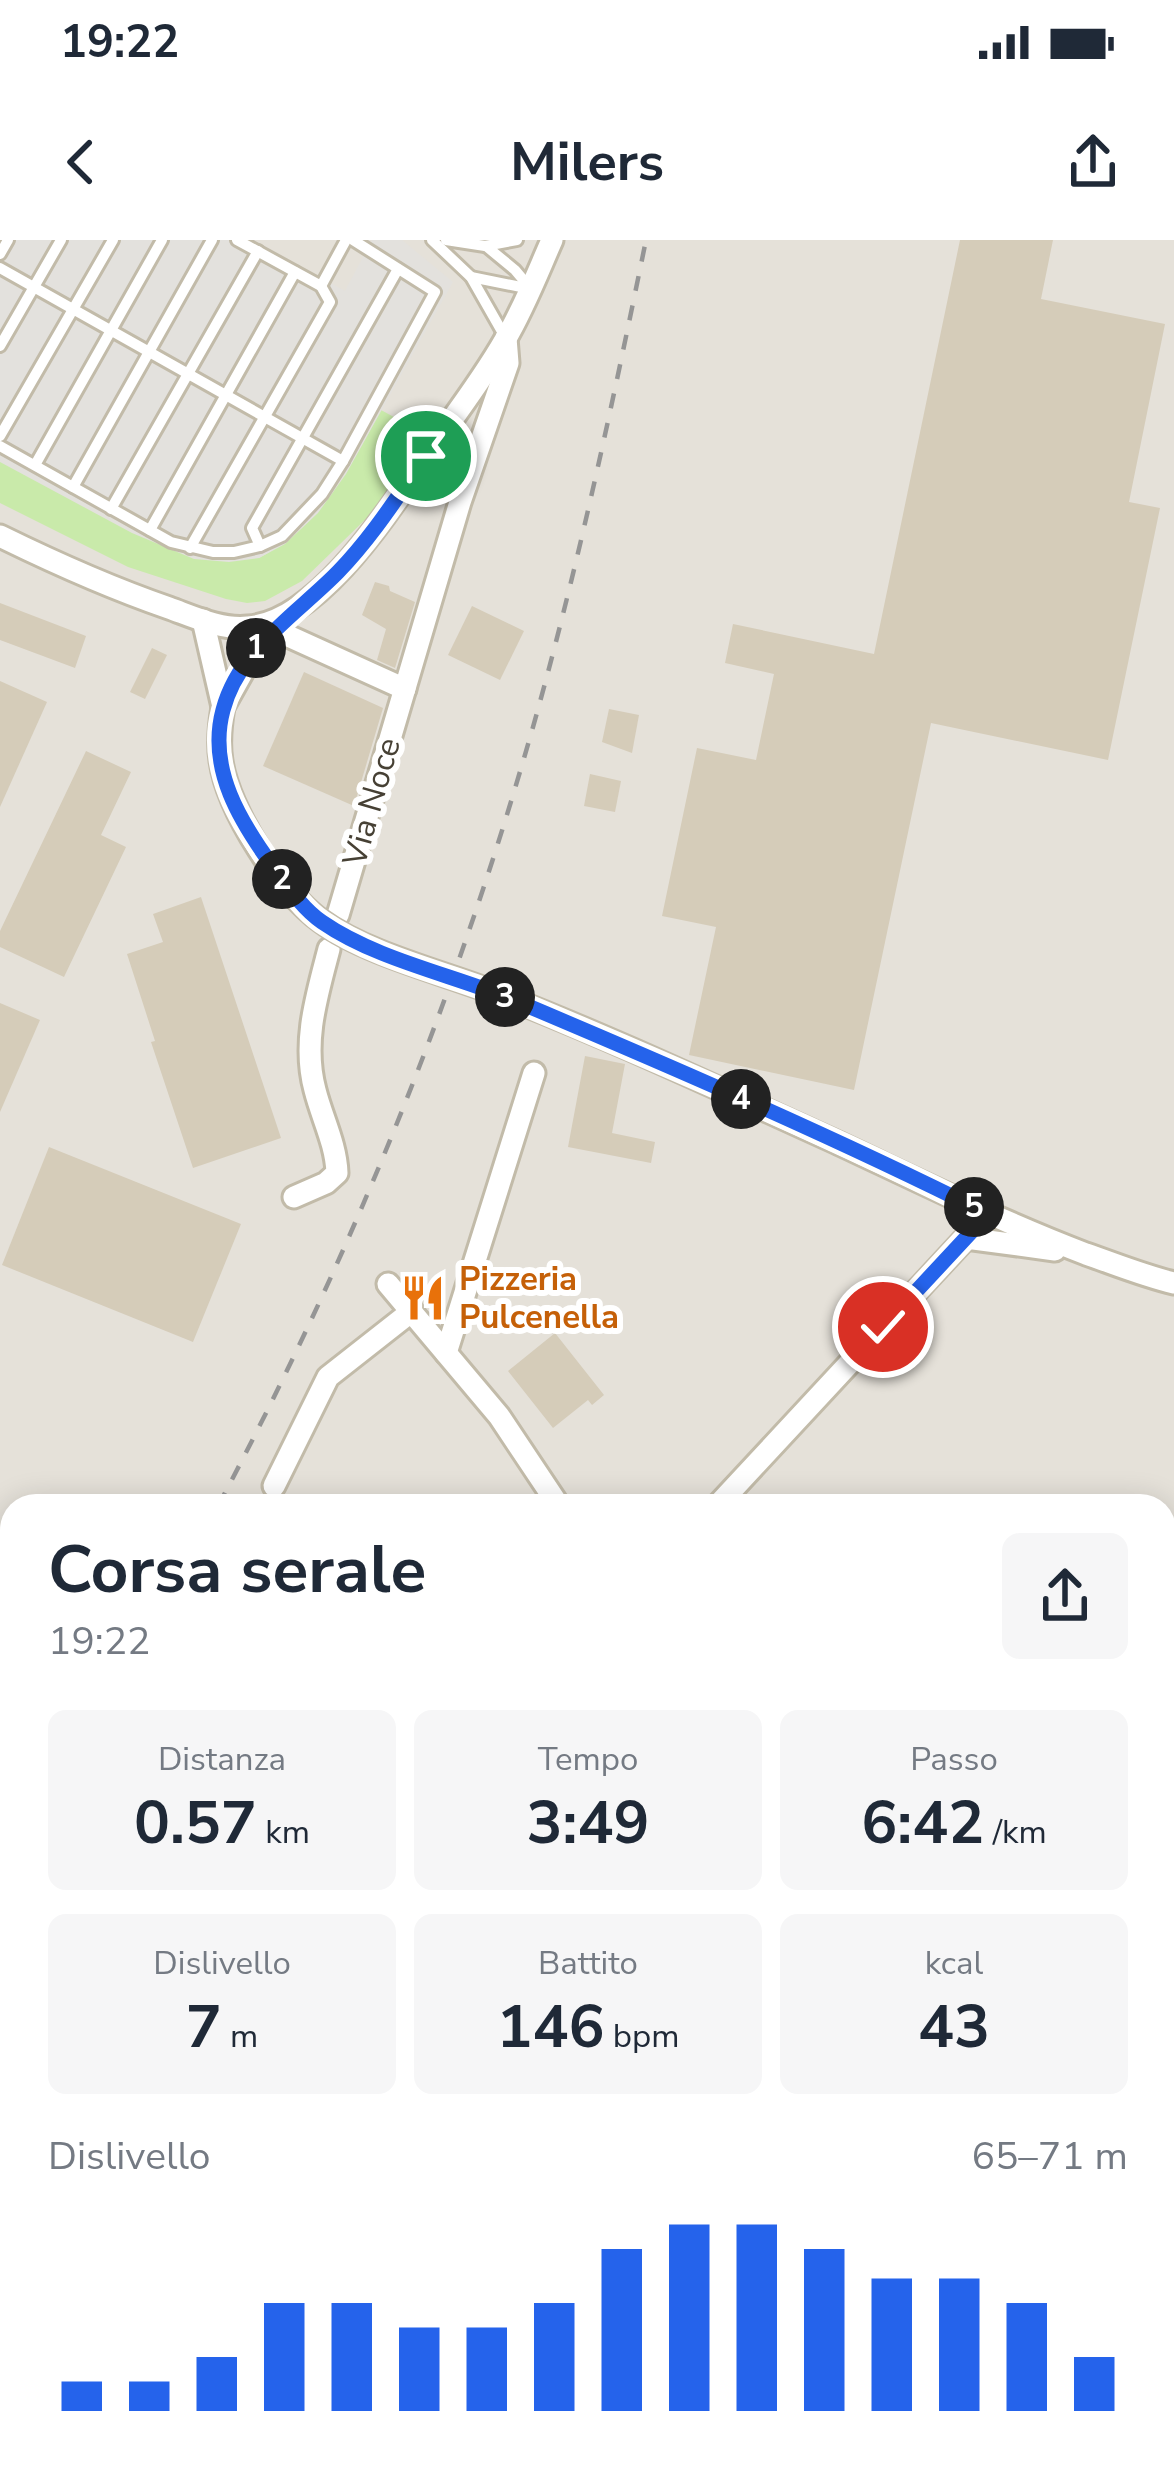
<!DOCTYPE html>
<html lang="it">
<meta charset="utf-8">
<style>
body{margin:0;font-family:"Nunito Sans",sans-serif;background:#f6f6f7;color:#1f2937;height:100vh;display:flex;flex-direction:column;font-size:45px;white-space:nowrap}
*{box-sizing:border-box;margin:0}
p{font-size:39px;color:#747a83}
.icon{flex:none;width:66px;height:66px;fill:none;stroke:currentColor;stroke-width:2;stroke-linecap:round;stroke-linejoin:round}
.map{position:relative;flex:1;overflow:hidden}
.side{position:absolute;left:0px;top:1254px;width:1176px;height:975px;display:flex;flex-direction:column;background:#fff;border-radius:36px 36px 0 0;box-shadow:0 6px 30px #0003}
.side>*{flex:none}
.pin{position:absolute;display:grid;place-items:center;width:102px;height:102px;color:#fff;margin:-51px;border:6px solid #fff;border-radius:50%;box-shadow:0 3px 12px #0007}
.km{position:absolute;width:60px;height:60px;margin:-30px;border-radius:50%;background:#222;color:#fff;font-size:33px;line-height:60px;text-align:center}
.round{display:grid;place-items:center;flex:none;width:126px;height:126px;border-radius:18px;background:#f6f6f7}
.summary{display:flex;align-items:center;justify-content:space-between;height:204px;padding:0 48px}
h1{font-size:66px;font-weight:700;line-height:90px}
.stats{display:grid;grid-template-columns:repeat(3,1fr);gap:18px;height:204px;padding:12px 48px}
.stats div{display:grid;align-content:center;border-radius:18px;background:#f6f6f7;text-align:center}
.stats b{font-size:60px;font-weight:700}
.stats small{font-size:33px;font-weight:400}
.stats p{font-size:33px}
.chart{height:336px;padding:24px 48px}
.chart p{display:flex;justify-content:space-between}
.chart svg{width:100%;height:216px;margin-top:12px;stroke:#2563eb;stroke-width:6}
.status{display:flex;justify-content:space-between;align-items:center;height:84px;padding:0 60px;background:#fff;direction:ltr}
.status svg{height:33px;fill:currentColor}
header{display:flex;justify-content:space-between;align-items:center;height:156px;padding:0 48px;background:#fff;font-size:54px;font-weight:700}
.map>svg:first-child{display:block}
.commercial{fill:#f7e8cd}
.industrial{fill:#e5e1d9}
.green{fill:#c9eaaa}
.parking{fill:#e3e1dd}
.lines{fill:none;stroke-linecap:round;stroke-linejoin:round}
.river{stroke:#9ccaf4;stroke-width:30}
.building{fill:#d5ccb9}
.service-casing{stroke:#c2bba9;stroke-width:16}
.minor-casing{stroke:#c2bba9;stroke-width:27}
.trunk-casing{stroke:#e7af2b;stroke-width:39}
.service{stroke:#fff;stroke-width:10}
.minor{stroke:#fff;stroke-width:21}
.trunk{stroke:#ffde7a;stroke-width:33}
.rail{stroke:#959595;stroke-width:4.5;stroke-dasharray:15 15;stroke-linecap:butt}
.minor-bridge-casing{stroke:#c2bba9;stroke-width:27;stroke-linecap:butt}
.minor-bridge{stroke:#fff;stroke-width:21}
.route-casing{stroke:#fff;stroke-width:24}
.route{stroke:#2563eb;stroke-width:15}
.labels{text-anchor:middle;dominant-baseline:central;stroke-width:12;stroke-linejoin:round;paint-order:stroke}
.street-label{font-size:33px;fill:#464034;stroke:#fff}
.food-label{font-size:33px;font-weight:bold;fill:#c56008;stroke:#fff;text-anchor:start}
</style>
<div class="status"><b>19:22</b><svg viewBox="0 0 49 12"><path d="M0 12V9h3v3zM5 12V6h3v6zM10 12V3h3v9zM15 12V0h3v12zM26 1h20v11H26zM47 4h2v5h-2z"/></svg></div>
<header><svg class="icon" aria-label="back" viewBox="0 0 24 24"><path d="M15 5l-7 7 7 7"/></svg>Milers<svg class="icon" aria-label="share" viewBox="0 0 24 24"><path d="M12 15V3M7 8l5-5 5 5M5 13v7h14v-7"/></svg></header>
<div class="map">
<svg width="1174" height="2228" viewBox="0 0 1174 2228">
<rect width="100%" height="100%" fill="#f3f0e4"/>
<!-- commercial -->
<path class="commercial" d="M211,2217h269l14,11h-293z"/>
<!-- industrial -->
<g class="industrial">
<path d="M0,0h1174v1416l-10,7v-157h-1152v126l-12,-20z"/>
<path d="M7,1821l5,4v392h199l-10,11h-201v-397z"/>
<path d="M582,2217h149l-7,11h-126z"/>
</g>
<!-- green -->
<path class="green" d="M381,170l44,24 -53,79 -70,68 -37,20 -18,2 -21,-4 -98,-32 -128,-64v-42l259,97c64,-34 89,-88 122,-148z"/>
<!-- parking -->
<path class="parking" d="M0,0h254l91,51 27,-51h30l51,42 -107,192 -28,39 -33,31 -26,14 -30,4 -35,-3 -62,-26 -132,-71z"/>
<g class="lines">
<!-- river -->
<g class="river">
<path d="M0,1680l12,23"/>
<path d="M536,2217l16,11"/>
</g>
</g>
<!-- building -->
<g class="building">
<path d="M960,0h93l-12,59 124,25 -36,178 31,6 -52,252 -177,-37 -77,367 -165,-35 27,-128 -54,-11 35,-168 59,12 18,-86 -49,-11 8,-39 141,30z"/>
<path d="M375,342l14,4 1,5 25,11 -20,66 -18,-8 9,-31 -24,-14z"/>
<path d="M0,363l86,33 -11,32 -75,-28z"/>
<path d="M472,366l52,25 -24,49 -52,-25z"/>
<path d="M152,408l15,7 -22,44 -15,-7z"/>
<path d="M304,432l79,36 -29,98 -91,-40z"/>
<path d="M0,441l47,21 -47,105z"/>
<path d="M609,469l30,6 -7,38 -30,-11z"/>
<path d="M86,511l45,21 -30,63 25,12 -62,130 -64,-30v-16z"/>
<path d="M590,534l31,7 -6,31 -31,-6z"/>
<path d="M201,657l80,241 -88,30 -42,-126 4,-1 -28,-87 36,-12 -10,-28z"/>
<path d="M0,763l40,17 -40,92z"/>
<path d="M585,816l40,8 -13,69 43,9 -4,21 -83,-16z"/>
<path d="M49,907l192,77 -48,118 -191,-77z"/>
<path d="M555,1093l49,62 -12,10 -4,-5 -35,28 -45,-57z"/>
</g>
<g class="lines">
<!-- service casing -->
<g class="service-casing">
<g id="service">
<path d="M432,0l39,37 33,58"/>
<path d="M446,0l39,6 32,-6"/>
<path d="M486,6l29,24 16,19"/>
<path d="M0,14l8,-14"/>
<path d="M0,28l343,193"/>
<path d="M471,37l60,12"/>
<path d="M321,46l25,-46"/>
<path d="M0,106l61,-106"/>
<path d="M0,196l113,-196"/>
<path d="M0,206l171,96 42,10h21l26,-6 22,-10 40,-42 21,-33 92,-169 -82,-52"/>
<path d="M35,225l127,-225"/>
<path d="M73,247l139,-247"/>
<path d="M111,269l147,-258"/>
<path d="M150,290l145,-258"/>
<path d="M260,306l-8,-18 146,-259"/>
<path d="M190,308l140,-246 -9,-16 -84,-46"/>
</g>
</g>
<!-- minor casing -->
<g class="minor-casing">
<g id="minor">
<path d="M0,296c55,27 111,52 169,72 25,9 52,22 79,19 74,-6 146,-125 185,-181 25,-35 51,-69 72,-106 19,-32 32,-66 47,-100"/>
<path d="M203,380l20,87"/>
<path d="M275,390l130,59"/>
<path d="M223,467l33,-59 28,-25"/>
<path d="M338,675l122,-413 48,-139 -2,-25"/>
<path d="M840,904c81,38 162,78 246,110 29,10 58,22 88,29"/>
<path d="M294,957l32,-14 11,-10c-1,-29 -15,-55 -22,-83 -13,-48 2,-95 14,-141"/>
<path d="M966,998l89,12"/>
<path d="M388,1044l111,132 60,90"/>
<path d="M446,1113l88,-280"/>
<path d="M274,1246l54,-109 84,-66"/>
<path d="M717,1266l271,-292"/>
<path d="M0,1805l12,-11"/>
<path d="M1164,1831l10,5"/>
<path d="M1164,1971l10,-16"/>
</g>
</g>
<!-- trunk casing -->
<g class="trunk-casing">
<g id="trunk">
<path d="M0,1427l12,20"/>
<path d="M0,1476l12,20"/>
<path d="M1164,1478l10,-6"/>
<path d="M1164,1513l10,-5"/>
</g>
</g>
<!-- service -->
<use href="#service" class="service"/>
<!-- minor -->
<use href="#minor" class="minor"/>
<!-- trunk -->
<use href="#trunk" class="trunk"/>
<!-- rail -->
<g class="rail">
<path d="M218,1266c131,-246 236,-503 313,-772 46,-162 81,-328 115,-494"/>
<path d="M0,1634l12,-18"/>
</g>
<!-- minor-bridge casing -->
<g class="minor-bridge-casing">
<path id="minor-bridge" d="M223,467c-3,18 -5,36 -2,54 7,49 60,132 100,160 45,33 124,52 177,73 116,45 229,99 342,150"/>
</g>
<!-- minor-bridge -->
<use href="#minor-bridge" class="minor-bridge"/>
</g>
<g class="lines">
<!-- route casing -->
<g class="route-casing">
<path id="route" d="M426,216c-28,40 -54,81 -88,116 -41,42 -99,77 -115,138 -16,59 18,113 51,158 14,19 29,41 48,54 55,38 132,53 194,79 159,67 318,136 472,213l-105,113"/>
</g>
<!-- route -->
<use href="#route" class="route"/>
</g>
<!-- icons -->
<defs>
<g id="restaurant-bare" transform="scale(3.6)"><path d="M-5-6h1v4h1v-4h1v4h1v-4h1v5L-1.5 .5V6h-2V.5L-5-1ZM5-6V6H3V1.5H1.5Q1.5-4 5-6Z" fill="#e8710a" stroke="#fff" stroke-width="2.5" paint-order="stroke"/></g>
</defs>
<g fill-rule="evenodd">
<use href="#restaurant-bare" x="423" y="1058"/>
</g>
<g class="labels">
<!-- street labels -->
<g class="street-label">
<text transform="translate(372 562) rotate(-74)">Via Noce</text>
</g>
<!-- food labels -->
<g class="food-label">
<text x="459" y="1039">Pizzeria<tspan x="459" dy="38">Pulcenella</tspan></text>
</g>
</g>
</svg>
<div class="pin" style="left:426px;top:216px;background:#1e9e55"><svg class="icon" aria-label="arrive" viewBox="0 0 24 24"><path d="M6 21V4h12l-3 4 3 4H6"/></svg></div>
<div class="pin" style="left:883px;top:1087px;background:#d93025"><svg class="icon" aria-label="check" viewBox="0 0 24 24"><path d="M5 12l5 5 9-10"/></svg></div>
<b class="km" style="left:256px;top:408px">1</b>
<b class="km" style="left:282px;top:639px">2</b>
<b class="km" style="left:505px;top:757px">3</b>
<b class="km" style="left:741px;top:859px">4</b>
<b class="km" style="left:974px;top:967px">5</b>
<section class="side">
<div class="summary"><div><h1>Corsa serale</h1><p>19:22</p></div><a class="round"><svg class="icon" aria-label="share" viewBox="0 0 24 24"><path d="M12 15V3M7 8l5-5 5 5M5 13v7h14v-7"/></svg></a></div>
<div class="stats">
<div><p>Distanza</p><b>0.57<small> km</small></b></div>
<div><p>Tempo</p><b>3:49</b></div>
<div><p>Passo</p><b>6:42<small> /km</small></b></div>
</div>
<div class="stats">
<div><p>Dislivello</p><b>7<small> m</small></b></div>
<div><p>Battito</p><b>146<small> bpm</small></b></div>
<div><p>kcal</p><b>43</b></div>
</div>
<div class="chart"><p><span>Dislivello</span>65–71 m</p>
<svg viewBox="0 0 160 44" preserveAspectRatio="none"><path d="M5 44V38M15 44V38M25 44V33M35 44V22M45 44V22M55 44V27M65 44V27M75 44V22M85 44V11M95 44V6M105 44V6M115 44V11M125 44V17M135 44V17M145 44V22M155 44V33"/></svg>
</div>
</section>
</div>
